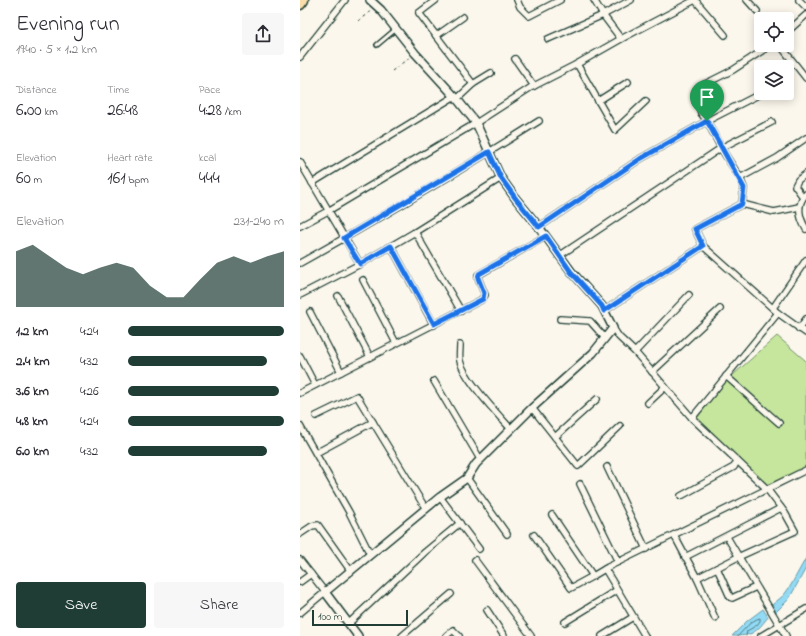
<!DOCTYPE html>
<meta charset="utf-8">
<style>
body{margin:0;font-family:"Indie Flower",sans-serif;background:#f7f7f7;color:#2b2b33;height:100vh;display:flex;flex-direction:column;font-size:15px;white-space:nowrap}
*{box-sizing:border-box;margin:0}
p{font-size:13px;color:#7c7c81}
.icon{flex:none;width:22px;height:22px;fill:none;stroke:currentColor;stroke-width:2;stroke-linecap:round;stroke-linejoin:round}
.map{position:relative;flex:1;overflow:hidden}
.drawer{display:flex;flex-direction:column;background:#fff;width:300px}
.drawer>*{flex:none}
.controls{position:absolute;left:454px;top:12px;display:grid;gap:8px}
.controls a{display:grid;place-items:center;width:40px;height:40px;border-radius:4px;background:#fff;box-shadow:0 2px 10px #0003;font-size:20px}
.scale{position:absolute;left:12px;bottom:10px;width:96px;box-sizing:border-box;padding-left:4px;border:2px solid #1f3d34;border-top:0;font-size:11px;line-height:14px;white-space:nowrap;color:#1f3d34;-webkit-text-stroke:3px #fbf7ec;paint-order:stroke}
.pin{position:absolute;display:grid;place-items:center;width:34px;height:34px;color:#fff;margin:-41px -17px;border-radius:50% 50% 50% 0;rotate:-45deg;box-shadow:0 0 4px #0007}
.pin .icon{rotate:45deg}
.round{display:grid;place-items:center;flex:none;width:42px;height:42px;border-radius:4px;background:#f7f7f7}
.head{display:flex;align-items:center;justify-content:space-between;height:68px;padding:0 16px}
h1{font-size:22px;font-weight:600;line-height:30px}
.figures{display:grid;grid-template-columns:repeat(3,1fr);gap:6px;height:68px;padding:4px 16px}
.figures div{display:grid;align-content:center}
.figures b{font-size:17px;font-weight:600}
.figures small{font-size:11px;font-weight:400}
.figures p{font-size:11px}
.chart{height:112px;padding:8px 16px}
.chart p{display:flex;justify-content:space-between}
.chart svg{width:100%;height:72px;margin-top:4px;fill:#1f3d34;opacity:.7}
.cta{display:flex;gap:8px;margin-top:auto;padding:8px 16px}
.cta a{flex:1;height:46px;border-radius:4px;background:#1f3d34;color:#fff;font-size:16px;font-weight:600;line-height:46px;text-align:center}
.cta a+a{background:#f7f7f7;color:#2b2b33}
ul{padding:0 16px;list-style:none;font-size:13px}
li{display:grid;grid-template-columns:64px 48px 1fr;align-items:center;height:30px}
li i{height:10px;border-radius:5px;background:#1f3d34}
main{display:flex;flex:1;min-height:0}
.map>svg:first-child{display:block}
.green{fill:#c6e69e;stroke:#729269}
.water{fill:#93daf5;stroke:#659ba8}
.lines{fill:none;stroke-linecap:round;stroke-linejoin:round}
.shore{stroke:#4d7c81;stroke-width:1}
.service-casing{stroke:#1f3d34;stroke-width:6}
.minor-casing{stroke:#1f3d34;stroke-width:8}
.tertiary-casing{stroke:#1f3d34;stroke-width:10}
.motorway-casing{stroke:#1f3d34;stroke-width:13}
.path{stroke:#1f3d34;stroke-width:1;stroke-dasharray:3 3;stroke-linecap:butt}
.service{stroke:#fbf7ec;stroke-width:3}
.minor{stroke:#fbf7ec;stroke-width:5.5}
.tertiary{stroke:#fbf7ec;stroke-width:7}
.motorway{stroke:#f9deab;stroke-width:10}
.route-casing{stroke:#fff;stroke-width:8}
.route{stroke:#1a73e8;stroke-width:5}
</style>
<main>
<section class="drawer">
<div class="head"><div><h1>Evening run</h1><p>19:40 · 5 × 1.2 km</p></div><a class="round"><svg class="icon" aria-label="share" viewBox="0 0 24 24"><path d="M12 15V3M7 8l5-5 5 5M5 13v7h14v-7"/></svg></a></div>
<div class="figures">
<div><p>Distance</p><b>6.00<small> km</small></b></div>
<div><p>Time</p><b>26:48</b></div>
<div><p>Pace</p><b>4:28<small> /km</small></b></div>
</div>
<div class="figures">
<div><p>Elevation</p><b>60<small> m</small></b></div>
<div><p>Heart rate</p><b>161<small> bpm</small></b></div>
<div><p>kcal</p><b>444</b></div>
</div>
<div class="chart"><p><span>Elevation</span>231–240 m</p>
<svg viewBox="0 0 160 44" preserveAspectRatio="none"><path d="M0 44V10L10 6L20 13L30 20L40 24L50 20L60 17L70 20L80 31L90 38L100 38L110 27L120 17L130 13L140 17L150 13L160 10V44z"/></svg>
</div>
<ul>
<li><b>1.2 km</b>4:24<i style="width:100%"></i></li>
<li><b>2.4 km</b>4:32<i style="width:89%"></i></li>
<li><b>3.6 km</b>4:26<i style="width:97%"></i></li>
<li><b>4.8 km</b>4:24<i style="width:100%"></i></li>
<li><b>6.0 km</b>4:32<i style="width:89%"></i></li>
</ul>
<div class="cta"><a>Save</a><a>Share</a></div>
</section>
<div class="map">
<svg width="506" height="636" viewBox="0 0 506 636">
<rect width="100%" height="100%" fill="#fbf7ec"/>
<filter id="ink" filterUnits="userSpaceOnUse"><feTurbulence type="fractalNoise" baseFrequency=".025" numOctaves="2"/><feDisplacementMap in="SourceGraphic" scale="8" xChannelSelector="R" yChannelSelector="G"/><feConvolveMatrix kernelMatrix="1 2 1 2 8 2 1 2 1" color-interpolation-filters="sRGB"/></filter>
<g filter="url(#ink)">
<!-- green -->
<path class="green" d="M477,336l29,25v108l-40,16 -69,-67 27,-35z"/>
<!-- water -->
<g class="water">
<path d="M506,558v10l-17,31 -13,13 -4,-7 12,-10 7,-10z"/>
<path d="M463,609l5,8c-12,16 -16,19 -36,19l15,-15z"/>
</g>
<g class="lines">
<!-- shore -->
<path class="shore" d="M438,636c6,-6 13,-16 22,-18v3l-3,4 -10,6 -1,5"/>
<!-- service casing -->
<g class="service-casing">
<path id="service" d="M77,45l19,-16"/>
</g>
<!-- minor casing -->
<g class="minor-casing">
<g id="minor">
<path d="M136,0l-17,13 54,71"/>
<path d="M217,0l3,7 9,9 31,-16"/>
<path d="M294,0l9,15 28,-15"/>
<path d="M447,0l10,11"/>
<path d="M499,0l7,7"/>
<path d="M487,32l19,-17"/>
<path d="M136,36l27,-19"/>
<path d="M248,39l55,-24 18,24 74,-39 30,35"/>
<path d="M480,45l26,33"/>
<path d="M0,57l45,-57"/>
<path d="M215,59l19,27"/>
<path d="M277,64l38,66 31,-29"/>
<path d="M456,96l-49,25 -6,-8 -6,-20 4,-6 34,-17 38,-25"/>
<path d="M157,99l16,-15 18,-11"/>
<path d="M298,101l30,-19"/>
<path d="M0,162l60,102"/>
<path d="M440,178l37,-20 29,-20"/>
<path d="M12,183l143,-87"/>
<path d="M506,194c-10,11 -7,23 0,35"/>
<path d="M503,197l-8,-11 3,-6 8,-6"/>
<path d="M442,204l2,-16 -4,-10 -19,-30 51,-26"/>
<path d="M0,226l28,-15 148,-88 54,-35 47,-24 44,-25"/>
<path d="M239,227l101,-68 67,-38 14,27 -162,108"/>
<path d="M115,232l86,-54"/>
<path d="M91,246l43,79"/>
<path d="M403,246l-8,-17 47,-25 32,8 25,-5"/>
<path d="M0,263c81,-45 161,-93 239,-142"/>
<path d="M63,280l33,63"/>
<path d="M0,295l60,-31 55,-32 46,79"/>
<path d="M38,296l32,61"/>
<path d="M473,308l33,-48"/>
<path d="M304,311l99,-65 75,67 28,20"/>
<path d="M10,312l31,60"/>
<path d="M260,319l30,2 15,17"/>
<path d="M313,328l6,9 16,15 57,66 75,71 18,24 10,18 -57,26 -41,21 -23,-43"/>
<path d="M499,329l7,-10"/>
<path d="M160,345c0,5 -1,11 0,16 4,17 38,54 51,68"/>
<path d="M335,352l54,-57"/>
<path d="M0,356l15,29"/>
<path d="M352,372l68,-63"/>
<path d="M426,376l53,47"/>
<path d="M134,381l46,78"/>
<path d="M0,393l181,-93 4,-5 -7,-17v-3l68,-39"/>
<path d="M348,403l17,-16"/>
<path d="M232,408l23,29 42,-38"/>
<path d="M16,416l41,-20 69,113"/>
<path d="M392,418l86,-105"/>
<path d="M0,426l49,86 21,42"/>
<path d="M255,437l23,29 42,-40"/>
<path d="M16,453l57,-31"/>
<path d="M307,467l39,82"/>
<path d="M167,478l40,56"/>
<path d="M280,484l38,78"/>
<path d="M381,496l53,-29 3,-6"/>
<path d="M140,497l39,52"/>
<path d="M252,515l41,61 15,-9 198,-97"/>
<path d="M0,534l12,-8 6,-1 32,45"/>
<path d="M234,535l37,53 22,-12"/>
<path d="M427,537l59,99"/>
<path d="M385,557l96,-49"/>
<path d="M0,560l25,32 -25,21"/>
<path d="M175,560l56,76"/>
<path d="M417,568l13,29 2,1 24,-11"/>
<path d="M305,569l40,67"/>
<path d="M397,578l18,40"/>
<path d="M0,582l11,-8"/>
<path d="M187,610l17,26"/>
<path d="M265,622l52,-32"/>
<path d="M48,624l77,-72 35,-29"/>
<path d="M102,636l49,-42"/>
<path d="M146,636l7,-6 6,6"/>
<path d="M302,636l31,-19"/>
<path d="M461,636l45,-27"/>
</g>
</g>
<!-- tertiary casing -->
<g class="tertiary-casing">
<path id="tertiary" d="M58,636l-33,-44 115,-95 27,-19 9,-14 56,-56 61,-55 20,-25 -11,-22 -31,-35 -32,-44 -23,-28 -15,-21 -25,-55 -19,-24 -42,-46 -34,-43 -11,-10"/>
</g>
<!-- motorway casing -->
<g class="motorway-casing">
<path id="motorway" d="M0,4l3,-4"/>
</g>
<!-- path -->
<g class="path">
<path d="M58,21l14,-11"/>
<path d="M92,71l18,-14"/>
</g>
<!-- service -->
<use href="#service" class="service"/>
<!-- minor -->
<use href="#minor" class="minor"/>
<!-- tertiary -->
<use href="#tertiary" class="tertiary"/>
<!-- motorway -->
<use href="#motorway" class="motorway"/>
</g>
</g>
<g class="lines" filter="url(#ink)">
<!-- route casing -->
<g class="route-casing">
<path id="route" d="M407,121l37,67 -2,16 -47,25 8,17 -99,65 -2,-5 -31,-34 -25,-36 -67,38 -1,4 6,15 -1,6 -49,25 -43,-78 -31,18 -16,-26 145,-86 12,26 15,21 23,28 101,-68z"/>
</g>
<!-- route -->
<use href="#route" class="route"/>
</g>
</svg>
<div class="controls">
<a><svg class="icon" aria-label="locate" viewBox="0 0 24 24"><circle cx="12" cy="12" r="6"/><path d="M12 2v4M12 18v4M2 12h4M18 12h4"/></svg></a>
<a><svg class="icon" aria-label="layers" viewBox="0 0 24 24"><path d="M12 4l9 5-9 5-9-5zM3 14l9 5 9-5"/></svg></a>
</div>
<div class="scale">100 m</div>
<div class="pin" style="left:407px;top:121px;background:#1e9e55"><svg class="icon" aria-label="arrive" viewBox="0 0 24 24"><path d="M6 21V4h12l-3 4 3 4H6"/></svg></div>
</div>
</main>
